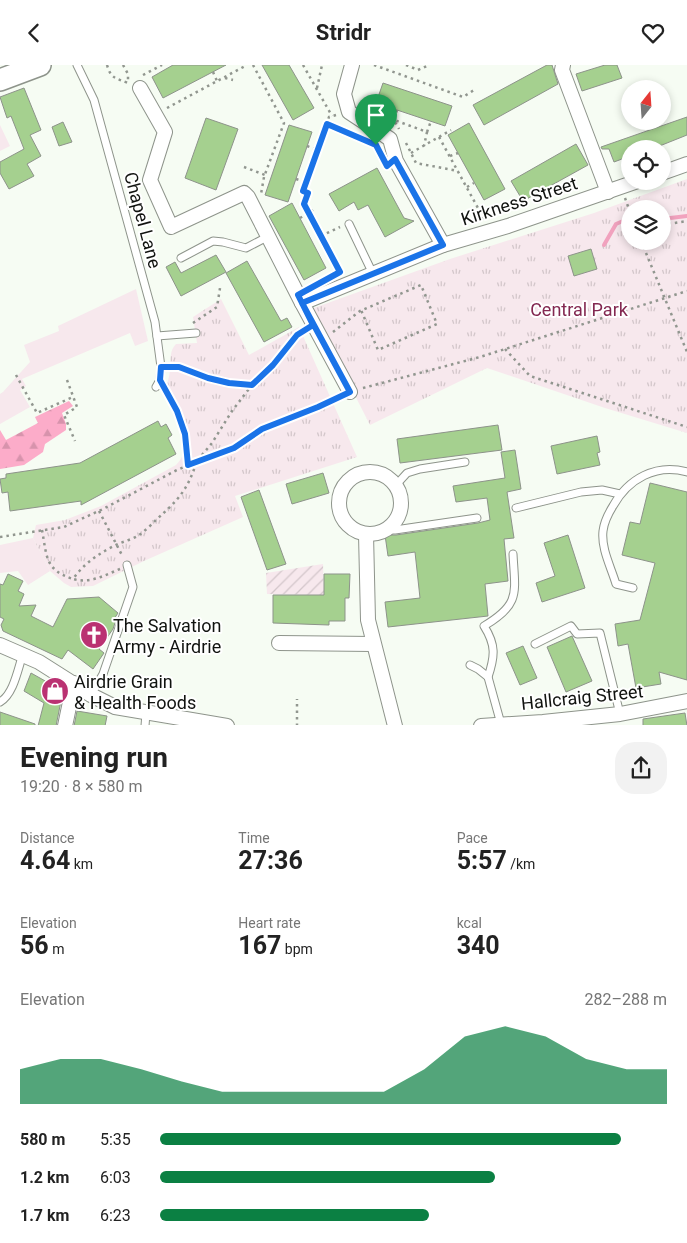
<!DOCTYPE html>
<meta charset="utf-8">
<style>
body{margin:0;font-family:Roboto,sans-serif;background:#f2f2f2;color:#222;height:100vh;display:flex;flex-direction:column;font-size:19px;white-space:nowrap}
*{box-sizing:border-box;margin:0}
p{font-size:16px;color:#767676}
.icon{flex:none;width:28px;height:28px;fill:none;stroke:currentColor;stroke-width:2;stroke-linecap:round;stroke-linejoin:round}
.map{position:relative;height:660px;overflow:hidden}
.drawer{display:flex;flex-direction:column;background:#fff;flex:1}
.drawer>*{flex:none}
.needle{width:32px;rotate:17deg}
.fabs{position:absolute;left:621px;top:15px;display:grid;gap:10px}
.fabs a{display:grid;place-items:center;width:50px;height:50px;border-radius:50%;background:#fff;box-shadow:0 2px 8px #0003;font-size:25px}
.pin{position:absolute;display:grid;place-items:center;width:42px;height:42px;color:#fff;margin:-51px -21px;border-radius:50% 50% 50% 0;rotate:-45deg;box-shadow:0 0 5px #0007}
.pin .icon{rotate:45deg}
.round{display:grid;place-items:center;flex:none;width:52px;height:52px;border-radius:20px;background:#f2f2f2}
.head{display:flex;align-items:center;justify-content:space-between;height:85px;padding:0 20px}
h1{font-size:28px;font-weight:700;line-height:38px}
.stats{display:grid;grid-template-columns:repeat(3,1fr);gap:8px;height:85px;padding:5px 20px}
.stats div{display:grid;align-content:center}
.stats b{font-size:25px;font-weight:700}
.stats small{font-size:14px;font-weight:400}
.stats p{font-size:14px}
.chart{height:140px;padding:10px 20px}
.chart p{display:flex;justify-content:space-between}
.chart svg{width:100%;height:90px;margin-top:5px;fill:#0b8043;opacity:.7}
ul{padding:0 20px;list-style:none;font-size:16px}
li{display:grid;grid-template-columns:80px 60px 1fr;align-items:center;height:38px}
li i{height:12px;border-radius:6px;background:#0b8043}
header{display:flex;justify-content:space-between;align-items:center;height:65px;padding:0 20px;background:#fff;font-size:22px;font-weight:700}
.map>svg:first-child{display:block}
.grass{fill:#f7e8ed}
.forest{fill:url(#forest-firs)}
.park{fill:url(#park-tufts);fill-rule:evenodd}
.garden{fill:url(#garden-furrows)}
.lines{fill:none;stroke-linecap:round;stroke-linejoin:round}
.stream{stroke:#f1a2be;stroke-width:4}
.building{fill:#a5d08f;stroke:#8d938a}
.service-casing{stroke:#8e948b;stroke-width:9}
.minor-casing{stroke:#8e948b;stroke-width:16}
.primary-casing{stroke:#8e948b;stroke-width:24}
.path{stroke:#91968f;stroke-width:2.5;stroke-dasharray:2.5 4;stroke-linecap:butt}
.service{stroke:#fff;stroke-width:7}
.minor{stroke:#fff;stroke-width:14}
.primary{stroke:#fff;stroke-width:21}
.route-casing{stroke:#fff;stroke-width:10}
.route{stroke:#1a73e8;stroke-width:6}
.labels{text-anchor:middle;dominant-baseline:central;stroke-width:4;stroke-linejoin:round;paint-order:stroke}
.street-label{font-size:18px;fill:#111310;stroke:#fff}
.park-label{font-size:18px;fill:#832851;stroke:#fff}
.poi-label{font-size:18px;fill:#111310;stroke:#fff;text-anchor:start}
</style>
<header><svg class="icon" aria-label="back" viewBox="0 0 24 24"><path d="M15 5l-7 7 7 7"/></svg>Stridr<svg class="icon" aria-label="heart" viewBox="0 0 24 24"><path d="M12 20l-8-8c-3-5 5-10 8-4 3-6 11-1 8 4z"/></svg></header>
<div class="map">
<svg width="687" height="661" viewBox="0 0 687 661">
<defs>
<pattern id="forest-firs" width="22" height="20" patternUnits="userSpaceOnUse" patternTransform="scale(1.25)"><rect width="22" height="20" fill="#fcacc9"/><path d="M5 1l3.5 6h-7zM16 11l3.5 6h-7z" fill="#d793ac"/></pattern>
<pattern id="park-tufts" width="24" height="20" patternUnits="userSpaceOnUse" patternTransform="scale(1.25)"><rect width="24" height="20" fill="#f7e8ed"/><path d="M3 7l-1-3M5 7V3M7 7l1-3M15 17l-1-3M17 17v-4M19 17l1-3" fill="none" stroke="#d3c6ca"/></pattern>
<pattern id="garden-furrows" width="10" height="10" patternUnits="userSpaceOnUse" patternTransform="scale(1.25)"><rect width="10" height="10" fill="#f7e8ed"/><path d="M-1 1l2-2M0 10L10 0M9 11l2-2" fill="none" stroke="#d3c6ca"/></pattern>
</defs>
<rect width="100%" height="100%" fill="#f6fcf3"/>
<!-- grass -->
<g class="grass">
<path d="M0,60l10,21 -10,5z"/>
<path d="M136,224l12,52 -13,5 -5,-13 -108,46 4,7 -6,4 10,17 -30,17v-30l3,-2 27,-30 -6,-17 35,-14 -1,-5z"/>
<path d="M33,473l17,33 -22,14 -10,-14 -18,2v-28z"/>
</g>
<!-- forest -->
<path class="forest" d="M69,336l4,5 -11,7 4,11v6l-21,14 -2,8 -19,13 -24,4v-39l6,10 32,-17 -3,-6z"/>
<!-- park -->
<g class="park">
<path d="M687,114v254l-82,-25 -118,-40 -117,57 -59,-116 139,-50 144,-46zM630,144h32v32h-32z"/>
<path d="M221,234l28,56 50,-28 58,130 -122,39 8,21 -99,44 -51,25 -22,1 -7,-4 -14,-12 -17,-33 3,-13 29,-5 36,-14 75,-41c21,-21 -2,-47 -9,-68 -3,-8 3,-19 3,-28 1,-9 -1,-18 6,-25l21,-1 -4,-26z"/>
</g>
<!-- garden -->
<path class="garden" d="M323,499l1,31 -57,-1 -1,-21z"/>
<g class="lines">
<!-- stream -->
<g class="stream">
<path d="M662,154l25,-3"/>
<path d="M604,180l12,-21 14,-6"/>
</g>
</g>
<!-- building -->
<g class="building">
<path d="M173,0h53l-63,33 -11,-21z"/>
<path d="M262,0h27l25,43 -21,12z"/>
<path d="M547,0h5l6,19 -74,41 -11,-20z"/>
<path d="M605,0h12l5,13 -40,13 -6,-17z"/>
<path d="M383,18l69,23 -7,20 -69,-23z"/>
<path d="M24,23l17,42 -11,5 11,21 -14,8 7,12 -25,13 -9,-16v-11l24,-13 -13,-33 -4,2 -7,-21z"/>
<path d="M687,52v18l-25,10 -11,4h-21v7l-16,6 -5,-13h-7l-1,-2z"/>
<path d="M206,53l32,11 -22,61 -31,-12z"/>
<path d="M63,57l9,20 -13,4 -7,-19z"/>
<path d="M469,58l36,66 -21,11 -36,-65z"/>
<path d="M289,60l23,7 -24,70 -23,-7z"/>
<path d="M576,79l12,21 -65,36 -12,-20z"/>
<path d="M377,103l27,50 10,3 -29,16 -17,-32 -10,5 -4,-8 -15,9 -10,-17z"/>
<path d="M292,138l34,65 -22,12 -35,-64z"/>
<path d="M591,184l6,20 -23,7 -6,-20z"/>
<path d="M216,190l10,17 -45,24 -15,-29 9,-5 6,11z"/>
<path d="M247,196l34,60 6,-3 5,9 -28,15 -38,-69z"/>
<path d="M158,356l3,6 5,-3 6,11 -4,3 8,16 -95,51v-4l-71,10 -2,-19 -6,1 -2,-14 6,-1v-4l74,-11z"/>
<path d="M498,360l4,25 -102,13 -3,-24z"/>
<path d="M597,371l3,16 -3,1 3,12 -43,9 -6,-28z"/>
<path d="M515,385l6,39 -14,3 7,46 -10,1 4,42 -23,3 3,32 -100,11 -3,-25 35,-4 -5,-46 -27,4 -3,-21h11l82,-12 12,-3 -3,-22 -31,4 -3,-16 52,-8 -4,-26z"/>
<path d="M323,408l6,20 -37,11 -6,-20z"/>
<path d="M650,418l37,9v188l-28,-8 2,12 -25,4 -8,-44 -10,2 -3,-22 25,-4 15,-57 -33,-8 8,-33 10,2z"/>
<path d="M259,425l27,74 -19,6 -26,-73z"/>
<path d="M568,470l17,53 -43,14 -6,-19 19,-7 -11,-33z"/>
<path d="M8,509l15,7 -5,10 6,3 -5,12 17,-1 -5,11 22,11 14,-28 32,-2 19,16 -4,6 2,1 -3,9 -14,20 5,4 -11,16 -25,-19 -6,9 -59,-28 -2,-6 3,-6 -4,-2v-33l3,1z"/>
<path d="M324,509h26l-1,24h-4v23h-16v4l-56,-2v-28h51z"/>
<path d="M572,571l20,45 -26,11 -19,-45z"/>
<path d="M523,581l14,32 -17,7 -14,-32z"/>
<path d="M31,608l32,18 -7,35h-18l6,-23 -20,-12z"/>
<path d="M77,646l30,5 -2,10h-31z"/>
<path d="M0,647l35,12v2h-35z"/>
<path d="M685,648l2,13h-44v-7z"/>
</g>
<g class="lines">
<!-- service casing -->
<g class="service-casing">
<g id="service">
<path d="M77,0l17,35 61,222 6,45 -1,13 -4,7"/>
<path d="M349,159l24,50"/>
<path d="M181,193l32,-17 10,1 23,6 23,-12"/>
<path d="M157,271l39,-3"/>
<path d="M396,420l11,-12 13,-4 45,-7"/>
<path d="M516,443l65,-16 21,-2 18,4"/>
<path d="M386,465h9l82,-12"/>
<path d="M633,523l-17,-4c-5,-17 -15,-35 -13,-53 1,-9 5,-17 10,-25 15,-27 43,-43 74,-34"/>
<path d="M535,579l36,-18 6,8 23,-1 20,81"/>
<path d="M470,600l8,4 10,8 13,47"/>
<path d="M488,612c7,-21 8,-32 -4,-51 37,-22 31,-33 29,-72"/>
<path d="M91,630l12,-21 30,-87 -6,-22"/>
<path d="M0,637c14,-8 18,-34 23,-48"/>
<path d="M145,661l1,-13"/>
</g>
</g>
<!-- minor casing -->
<g class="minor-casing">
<g id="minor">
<path d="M352,0l-8,29 5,18 41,27 6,22 47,84"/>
<path d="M563,0l-1,5 46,122"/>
<path d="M140,23l25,44 -15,48 21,47 73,-34 4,4 54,106 48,89"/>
<path d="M662,108l25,-9"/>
<path d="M302,238l141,-58 65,-19 130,-45"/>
<circle cx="370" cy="438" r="31"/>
<path d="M366,469l2,86 27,106"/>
<path d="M279,578l94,1"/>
<path d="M0,580l39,17 52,33 24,12 112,19"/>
<path d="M65,661l9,-43"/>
<path d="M481,661l62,-4 77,-8 67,-13"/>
</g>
</g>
<!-- primary casing -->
<g class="primary-casing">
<path id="primary" d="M0,15l40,-15"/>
</g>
<!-- path -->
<g class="path">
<path d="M107,0c4,14 9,13 21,18"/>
<path d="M123,0l5,9v7"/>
<path d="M253,0l31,58 -20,54 -3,17"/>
<path d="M303,0l29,51"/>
<path d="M374,0l89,32 11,-7"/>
<path d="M406,0l12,5 11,-5"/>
<path d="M213,7l4,9"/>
<path d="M143,10l19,-10"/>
<path d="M225,13l8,2"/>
<path d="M317,23l5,-23"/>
<path d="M167,43l80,-43"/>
<path d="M397,45l-3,10 5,9"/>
<path d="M378,49l49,18 -3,14"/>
<path d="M336,50l-7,2 -26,74 5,2 -4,11 36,68 -2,1"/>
<path d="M327,59l40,17"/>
<path d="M427,67l4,-11"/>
<path d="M439,72l45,82"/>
<path d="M406,78l10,20 42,8"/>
<path d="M307,81l17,6"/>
<path d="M411,88l40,-23"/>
<path d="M450,91l8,-3"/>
<path d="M244,102l21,8"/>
<path d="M296,114l10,3"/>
<path d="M467,122l7,-4"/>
<path d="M625,133l5,14"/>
<path d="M300,153l13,-8"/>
<path d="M662,160l25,-4"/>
<path d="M321,171l19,-9"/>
<path d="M641,176l46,111"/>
<path d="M193,258l24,-16 3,-19"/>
<path d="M333,267l27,-21 61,-26 16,39 -59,26 -17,-40"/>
<path d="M505,284l25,27 157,51"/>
<path d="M169,302c14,0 25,7 39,11 14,5 29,6 44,7"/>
<path d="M16,310l21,38 36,-16"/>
<path d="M67,315l10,27 -13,8 11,26"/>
<path d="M363,323l117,-31 207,-66"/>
<path d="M165,324l12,22 8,23 3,31"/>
<path d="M99,446l24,46"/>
<path d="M42,465c5,27 3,40 31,49"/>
<path d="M0,472l64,-10 39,-18 72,-38 22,-10 15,-18 20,-32 20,-26 21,-20 24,-30 7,-4"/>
<path d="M120,504c-15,6 -30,15 -47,10 11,-16 28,-27 45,-35 7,-3 15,-5 21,-9 6,-4 12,-10 17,-15 23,-21 31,-29 41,-59l37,-13 28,-19 77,-32"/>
<path d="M297,661v-27"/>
</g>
<!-- service -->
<use href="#service" class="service"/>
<!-- minor -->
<use href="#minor" class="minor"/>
<!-- primary -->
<use href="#primary" class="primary"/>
</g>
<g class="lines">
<!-- route casing -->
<g class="route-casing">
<path id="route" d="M376,80l-49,-21 -24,67 5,2 -4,11 36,68 -42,23 15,30 -16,10 -24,30 -21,20 -23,-2 -21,-5 -29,-11h-18l-1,13 17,31 8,23 3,31 46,-17 28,-19 56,-22 32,-15 -48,-89 141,-58 -48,-86 -8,7 -11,-21"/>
</g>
<!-- route -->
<use href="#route" class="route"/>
</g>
<!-- icons -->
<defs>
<g id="church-disc" transform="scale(1.4375)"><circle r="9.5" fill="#ba3272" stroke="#fff"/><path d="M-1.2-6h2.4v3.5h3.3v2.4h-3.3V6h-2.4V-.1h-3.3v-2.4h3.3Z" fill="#fff"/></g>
<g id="shop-disc" transform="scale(1.4375)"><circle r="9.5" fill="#ba3272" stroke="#fff"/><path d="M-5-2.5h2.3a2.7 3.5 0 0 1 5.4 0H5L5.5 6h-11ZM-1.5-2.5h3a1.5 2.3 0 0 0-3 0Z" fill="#fff"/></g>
</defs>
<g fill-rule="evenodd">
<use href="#church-disc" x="94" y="570"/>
<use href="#shop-disc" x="55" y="626"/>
</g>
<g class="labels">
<!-- street labels -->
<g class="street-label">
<text transform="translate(519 136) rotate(-18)">Kirkness Street</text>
<text transform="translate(143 155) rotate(75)">Chapel Lane</text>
<text transform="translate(582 632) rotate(-6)">Hallcraig Street</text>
</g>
<!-- park labels -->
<g class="park-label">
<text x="579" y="244">Central Park</text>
</g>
<!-- poi labels -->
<g class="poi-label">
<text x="113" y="560">The Salvation<tspan x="113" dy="21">Army - Airdrie</tspan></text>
<text x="74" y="616">Airdrie Grain<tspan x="74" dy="21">&amp; Health Foods</tspan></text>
</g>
</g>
</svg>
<div class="fabs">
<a><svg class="needle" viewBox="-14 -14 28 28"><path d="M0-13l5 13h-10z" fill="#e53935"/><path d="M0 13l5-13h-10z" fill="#767676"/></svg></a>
<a><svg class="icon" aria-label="locate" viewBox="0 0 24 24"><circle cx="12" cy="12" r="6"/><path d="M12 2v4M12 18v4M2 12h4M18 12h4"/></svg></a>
<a><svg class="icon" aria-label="layers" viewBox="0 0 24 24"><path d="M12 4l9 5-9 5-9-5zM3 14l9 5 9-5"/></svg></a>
</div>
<div class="pin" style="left:376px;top:80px;background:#1e9e55"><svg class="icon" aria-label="arrive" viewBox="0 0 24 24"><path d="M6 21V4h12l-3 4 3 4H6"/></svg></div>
</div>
<section class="drawer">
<div class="head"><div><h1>Evening run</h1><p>19:20 · 8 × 580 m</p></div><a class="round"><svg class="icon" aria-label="share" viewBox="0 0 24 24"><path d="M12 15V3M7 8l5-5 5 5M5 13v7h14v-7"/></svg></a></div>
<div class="stats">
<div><p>Distance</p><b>4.64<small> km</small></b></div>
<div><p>Time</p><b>27:36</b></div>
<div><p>Pace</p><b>5:57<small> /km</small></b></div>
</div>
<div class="stats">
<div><p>Elevation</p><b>56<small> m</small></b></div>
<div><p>Heart rate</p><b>167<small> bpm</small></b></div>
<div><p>kcal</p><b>340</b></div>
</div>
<div class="chart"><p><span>Elevation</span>282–288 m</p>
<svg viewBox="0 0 160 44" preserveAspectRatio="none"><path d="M0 44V27L10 22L20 22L30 27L40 33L50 38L60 38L70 38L80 38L90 38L100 27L110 11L120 6L130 11L140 22L150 27L160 27V44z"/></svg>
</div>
<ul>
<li><b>580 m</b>5:35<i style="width:91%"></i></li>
<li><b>1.2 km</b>6:03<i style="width:66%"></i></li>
<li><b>1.7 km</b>6:23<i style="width:53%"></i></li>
</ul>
</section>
